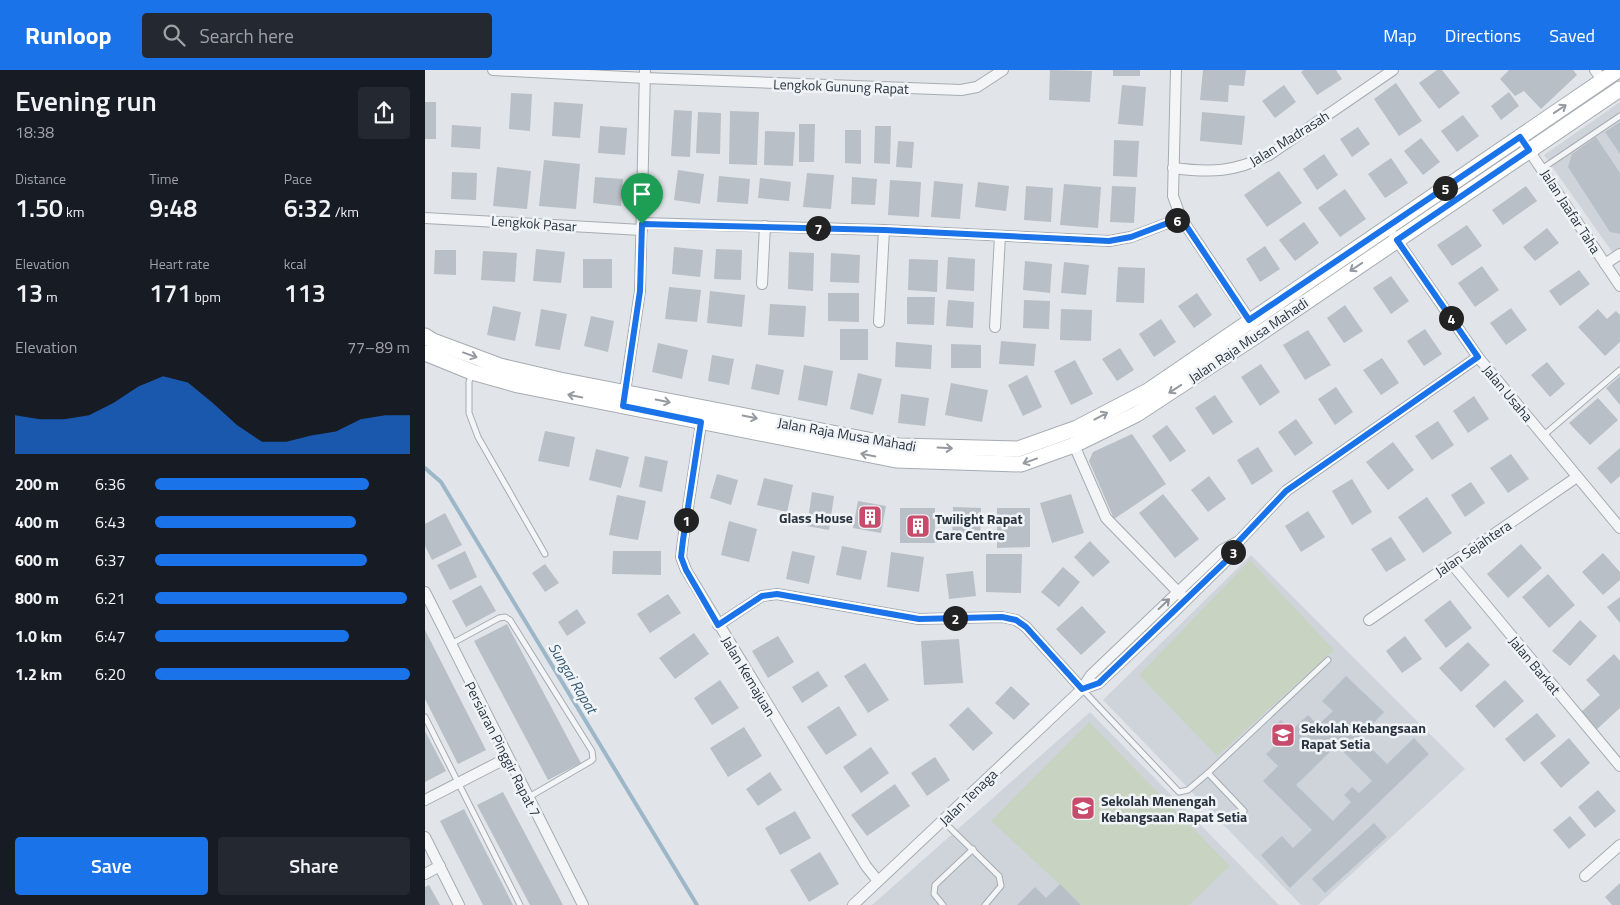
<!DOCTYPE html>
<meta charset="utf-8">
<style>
body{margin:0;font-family:"Titillium Web",sans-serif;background:#242831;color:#f1f3f6;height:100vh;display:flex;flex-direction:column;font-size:19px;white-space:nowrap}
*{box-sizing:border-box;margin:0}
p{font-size:16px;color:#9ea1a6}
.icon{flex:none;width:28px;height:28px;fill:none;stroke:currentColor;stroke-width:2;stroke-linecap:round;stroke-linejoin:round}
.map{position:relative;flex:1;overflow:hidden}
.side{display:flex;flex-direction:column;background:#171b24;width:425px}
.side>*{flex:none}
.pin{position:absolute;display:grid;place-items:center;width:42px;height:42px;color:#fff;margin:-51px -21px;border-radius:50% 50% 50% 0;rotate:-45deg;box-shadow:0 0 5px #0007}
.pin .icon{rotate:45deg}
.km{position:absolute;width:25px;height:25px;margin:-12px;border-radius:50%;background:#222;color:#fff;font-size:14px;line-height:25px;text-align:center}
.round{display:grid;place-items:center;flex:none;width:52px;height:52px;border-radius:5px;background:#242831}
.overview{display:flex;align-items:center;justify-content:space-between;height:85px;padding:0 15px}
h1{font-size:28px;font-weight:600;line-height:38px}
.metrics{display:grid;grid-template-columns:repeat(3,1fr);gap:8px;height:85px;padding:5px 15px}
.metrics div{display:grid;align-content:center}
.metrics b{font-size:25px;font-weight:600}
.metrics small{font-size:14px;font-weight:400}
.metrics p{font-size:14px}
.chart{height:140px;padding:10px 15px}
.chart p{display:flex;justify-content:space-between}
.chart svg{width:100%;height:90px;margin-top:5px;fill:#1a73e8;opacity:.7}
.primary-button{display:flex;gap:10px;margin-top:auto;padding:10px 15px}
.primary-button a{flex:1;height:58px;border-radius:5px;background:#1a73e8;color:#fff;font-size:20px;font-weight:600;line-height:58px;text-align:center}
.primary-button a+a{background:#242831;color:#f1f3f6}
ul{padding:0 15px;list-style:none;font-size:16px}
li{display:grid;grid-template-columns:80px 60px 1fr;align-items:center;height:38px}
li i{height:12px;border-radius:6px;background:#1a73e8}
header{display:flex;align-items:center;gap:30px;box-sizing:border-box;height:70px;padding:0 25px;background:#1a73e8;color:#fff}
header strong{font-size:24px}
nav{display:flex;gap:28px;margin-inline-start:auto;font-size:18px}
.search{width:350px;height:45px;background:#242831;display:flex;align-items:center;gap:12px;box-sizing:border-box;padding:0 18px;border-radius:5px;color:#9ea1a6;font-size:19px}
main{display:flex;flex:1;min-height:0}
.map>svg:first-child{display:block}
.built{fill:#cfd4db}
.green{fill:#c8d3c2}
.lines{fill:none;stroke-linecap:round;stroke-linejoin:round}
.stream{stroke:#9db7c8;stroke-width:4}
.building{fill:#b8bfc6;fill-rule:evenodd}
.lane-casing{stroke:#a6acb3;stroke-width:7}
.street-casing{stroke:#a6acb3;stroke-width:12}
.secondary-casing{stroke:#a6acb3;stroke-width:17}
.lane{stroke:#f3f5f7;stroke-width:5}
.street{stroke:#f3f5f7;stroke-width:10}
.secondary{stroke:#fff;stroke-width:15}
.oneway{stroke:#949aa0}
.oneway2{stroke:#8e949c}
.route-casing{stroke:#fff;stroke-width:10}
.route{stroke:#1a73e8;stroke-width:6}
.labels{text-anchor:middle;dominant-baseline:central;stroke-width:5;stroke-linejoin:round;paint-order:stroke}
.street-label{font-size:14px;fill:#2a3440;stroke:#f0f4f7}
.poi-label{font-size:14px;font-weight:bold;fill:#2a3440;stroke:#f0f4f7;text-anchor:start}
.water-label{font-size:15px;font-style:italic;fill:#355872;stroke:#f0f4f7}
</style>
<header>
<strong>Runloop</strong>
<div class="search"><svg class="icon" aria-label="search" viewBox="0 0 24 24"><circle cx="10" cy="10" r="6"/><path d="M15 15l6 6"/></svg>Search here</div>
<nav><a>Map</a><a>Directions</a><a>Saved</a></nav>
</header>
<main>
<section class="side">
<div class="overview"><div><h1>Evening run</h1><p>18:38</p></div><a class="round"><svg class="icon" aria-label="share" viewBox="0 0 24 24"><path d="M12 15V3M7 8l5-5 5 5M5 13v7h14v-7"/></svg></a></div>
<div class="metrics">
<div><p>Distance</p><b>1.50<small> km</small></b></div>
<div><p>Time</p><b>9:48</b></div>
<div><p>Pace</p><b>6:32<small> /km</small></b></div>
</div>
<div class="metrics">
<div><p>Elevation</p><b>13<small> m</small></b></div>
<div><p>Heart rate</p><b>171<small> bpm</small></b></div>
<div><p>kcal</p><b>113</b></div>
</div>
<div class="chart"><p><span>Elevation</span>77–89 m</p>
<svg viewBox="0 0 160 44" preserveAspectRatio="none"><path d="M0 44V25L10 27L20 27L30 25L40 19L50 11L60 6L70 9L80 19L90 30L100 38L110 38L120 35L130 33L140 27L150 25L160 25V44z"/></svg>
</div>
<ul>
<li><b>200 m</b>6:36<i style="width:84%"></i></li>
<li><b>400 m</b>6:43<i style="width:79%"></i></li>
<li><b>600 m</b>6:37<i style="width:83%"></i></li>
<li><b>800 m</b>6:21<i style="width:99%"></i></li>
<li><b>1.0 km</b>6:47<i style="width:76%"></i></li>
<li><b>1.2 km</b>6:20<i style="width:100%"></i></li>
</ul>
<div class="primary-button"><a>Save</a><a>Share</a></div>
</section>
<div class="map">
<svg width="1195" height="835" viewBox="0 0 1195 835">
<rect width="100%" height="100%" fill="#e1e5e9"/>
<!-- built -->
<g class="built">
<path d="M1195,32v161l-76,-108z"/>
<path d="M826,485l214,214 -147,136h-17l-198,-205z"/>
<path d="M665,642l189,193h-407z"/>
</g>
<!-- green -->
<g class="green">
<path d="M825,490l84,90 -117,106 -78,-81z"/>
<path d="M664,652l141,144 -41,39h-107l-91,-84z"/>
</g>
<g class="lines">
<!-- stream -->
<path class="stream" d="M0,398l16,14 256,423"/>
</g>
<!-- building -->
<g class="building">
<path d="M625,0l42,1 -2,31 -41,-2z"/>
<rect x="688" y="0" width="27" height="6"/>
<path d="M778,0h43l-2,16 -15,-1 -1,17 -28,-2z"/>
<path d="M879,0h32l6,9 -25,16 -16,-23z"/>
<path d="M1012,0h5l18,23 -21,16 -20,-26z"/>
<path d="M1084,0h64l4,5 -36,34 -17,-18 -9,5 -15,-17z"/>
<path d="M971,13l26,38 -23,15 -25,-37z"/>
<path d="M697,15l24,2 -3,39 -25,-2z"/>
<path d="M859,15l12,17 -21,16 -13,-17z"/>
<path d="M1084,22l10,14 -18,14 -10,-14z"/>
<path d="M86,23l21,1 -2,37 -21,-2z"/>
<rect x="0" y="32" width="11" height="37"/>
<path d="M129,32l29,2 -3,34 -28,-2z"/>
<path d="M249,40l18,1 -2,46 -19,-1z"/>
<path d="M305,41l29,1 -2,53 -28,-1z"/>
<path d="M273,42l23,1 -1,41 -24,-1z"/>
<path d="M777,42l43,4 -3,29 -42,-4z"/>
<path d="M1038,45l16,21 -22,16 -16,-21z"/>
<path d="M1195,52v32l-15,-22z"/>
<path d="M374,54h16l-1,38h-15z"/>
<path d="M27,55l29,2 -1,22 -29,-2z"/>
<path d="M175,56l27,2 -2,27 -27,-2z"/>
<path d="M450,56h16l-1,38 -16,-1z"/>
<path d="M933,57l12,17 -18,13 -12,-18z"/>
<path d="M420,60h16v34l-16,-1z"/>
<path d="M340,61l30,1 -2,34 -29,-1z"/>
<path d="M1171,67l24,36v61l-10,-2 -42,-65 4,-13z"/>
<path d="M996,68l19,24 -17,13 -19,-24z"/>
<path d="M689,70l25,1 -2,36 -24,-1z"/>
<path d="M473,71l16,1 -2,26 -16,-1z"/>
<path d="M899,84l14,21 -21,15 -14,-21z"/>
<path d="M966,88l17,25 -23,15 -17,-24z"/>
<path d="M119,90l36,4 -4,45 -37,-3z"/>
<path d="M72,97l34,4 -4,38 -34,-3z"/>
<path d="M253,100l26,4 -4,30 -26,-4z"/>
<path d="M854,101l23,32 -35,24 -23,-32z"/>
<path d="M27,102l25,1 -1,27 -25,-1z"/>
<path d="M382,103l27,2 -3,34 -28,-2z"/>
<path d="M294,106l31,3 -2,25 -31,-2z"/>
<path d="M170,107l28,2 -2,27 -28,-3z"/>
<path d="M427,107l25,2 -2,26 -24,-1z"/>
<path d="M335,108l31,4 -2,19 -31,-3z"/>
<path d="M465,110l31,2 -2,35 -31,-2z"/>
<path d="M509,111l29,3 -3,35 -29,-2z"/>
<path d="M553,112l31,4 -3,25 -31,-4z"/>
<path d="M639,114l37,3 -3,41 -38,-3z"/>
<path d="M601,116l27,2 -2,34 -27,-2z"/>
<path d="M687,116l24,1 -2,36 -24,-1z"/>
<path d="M1101,116l11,15 -34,24 -11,-15z"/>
<path d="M920,119l21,30 -26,18 -22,-29z"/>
<path d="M879,152l15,21 -24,18 -16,-21z"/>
<path d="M1042,155l15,21 -30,20 -15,-21z"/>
<path d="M1122,158l12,15 -24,18 -12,-14z"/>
<path d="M840,176l15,23 -20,13 -14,-23z"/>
<path d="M249,177l29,3 -3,27 -28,-3z"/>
<path d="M111,179l29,3 -4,31 -28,-2z"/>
<path d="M291,179l26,1 -1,30 -27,-1z"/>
<path d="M10,180h21v25l-22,-1z"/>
<path d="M58,181l34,2 -2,29 -34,-2z"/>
<path d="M364,182l25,1 -1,38 -25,-2z"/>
<path d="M406,183l29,2 -1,28 -29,-1z"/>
<path d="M523,187l27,2 -1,32 -28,-2z"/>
<rect x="158" y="189" width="29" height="29"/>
<path d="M484,189l29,1 -1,32 -29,-2z"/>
<path d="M600,191l27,3 -2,29 -27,-3z"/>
<path d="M639,192l25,3 -3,30 -25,-2z"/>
<path d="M1057,196l17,24 -24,17 -17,-24z"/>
<path d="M693,197l27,1 -1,35 -28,-1z"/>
<path d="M1154,200l11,14 -30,22 -11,-15z"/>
<path d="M966,206l18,25 -18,13 -18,-26z"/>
<path d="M244,217l32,3 -4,32 -32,-3z"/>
<path d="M285,221l35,4 -3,32 -35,-4z"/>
<path d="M403,223h31v29l-31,-1z"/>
<path d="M772,223l15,22 -18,13 -16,-22z"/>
<path d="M482,227h28l-1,28 -27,-1z"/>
<path d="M523,230l26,2 -1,26 -27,-2z"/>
<path d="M599,230l26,1 -1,28 -26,-1z"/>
<path d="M345,234l36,2 -2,31 -36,-2z"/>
<path d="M920,235l18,26 -19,12 -17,-25z"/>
<path d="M68,236l28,6 -6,29 -28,-6z"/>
<path d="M1086,238l16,22 -21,15 -16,-22z"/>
<path d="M116,239l26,5 -7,36 -25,-4z"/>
<path d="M636,239l31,1 -1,31 -31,-1z"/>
<path d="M1173,239l9,10 9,-8 4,4v27l-15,14 -27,-29z"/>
<path d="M166,246l23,5 -6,31 -24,-6z"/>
<path d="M736,249l15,23 -22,15 -15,-23z"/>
<rect x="415" y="259" width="28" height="31"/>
<path d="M1000,259l17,25 -18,12 -17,-25z"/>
<path d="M883,260l23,35 -26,15 -22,-35z"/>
<path d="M576,271l35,3 -2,22 -35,-2z"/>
<path d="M471,272l36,3 -1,24 -36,-2z"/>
<path d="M233,273l30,7 -6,29 -30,-7z"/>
<path d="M526,274l30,1v23h-30z"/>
<path d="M695,278l14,22 -17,11 -15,-22z"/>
<path d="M287,285l22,4 -5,26 -21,-4z"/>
<path d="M957,288l17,25 -18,12 -18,-25z"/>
<path d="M650,290l18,34 -22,11 -17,-34z"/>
<path d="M1122,292l18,22 -15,13 -19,-22z"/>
<path d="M331,294l28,6 -5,25 -28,-6z"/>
<path d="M836,294l19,28 -20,14 -19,-29z"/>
<path d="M379,295l29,6 -6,35 -29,-6z"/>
<path d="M433,303l24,6 -9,36 -23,-6z"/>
<path d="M602,305l15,32 -19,9 -15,-31z"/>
<path d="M1195,306v29l-14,-17z"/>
<path d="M526,313l37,7 -6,32 -37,-7z"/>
<path d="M911,317l17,25 -18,13 -17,-26z"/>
<path d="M476,324l28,4 -4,28 -27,-3z"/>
<path d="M790,325l18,27 -20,13 -18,-27z"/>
<path d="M1049,326l15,23 -21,14 -15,-22z"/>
<path d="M1173,328l20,22 -28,25 -21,-22z"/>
<path d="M871,349l17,24 -18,13 -17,-24z"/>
<path d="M1013,351l16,24 -22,15 -17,-24z"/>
<path d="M742,355l19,26 -16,11 -18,-26z"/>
<path d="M120,361l30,6 -6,30 -31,-6z"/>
<path d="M707,364l34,50 -52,35 -25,-58 4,-9z"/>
<path d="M968,372l21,28 -26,20 -22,-28z"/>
<path d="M833,377l15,24 -21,14 -15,-25z"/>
<path d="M1195,378v28l-9,8 -14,-16z"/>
<path d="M171,379l33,8 -8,31 -32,-8z"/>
<path d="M1086,384l18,25 -21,14 -18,-25z"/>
<path d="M220,386l23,5 -6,31 -23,-5z"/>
<path d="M292,404l21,6 -7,25 -21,-7z"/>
<path d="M784,406l17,23 -18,13 -17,-22z"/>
<path d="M339,408l29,7 -6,27 -30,-7z"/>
<path d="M927,409l20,33 -20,13 -20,-34z"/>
<path d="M1046,412l14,21 -20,14 -14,-22z"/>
<path d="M387,422l22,4 -5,34 -22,-4z"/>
<path d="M646,424l13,39 -32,10 -12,-40z"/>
<path d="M738,424l36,45 -24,19 -36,-45z"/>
<path d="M192,425l29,6 -8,39 -29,-5z"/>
<path d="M1002,427l25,36 -29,20 -25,-36z"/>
<path d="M433,431l28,5 -5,27 -28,-5z"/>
<path d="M528,437l28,1 -1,32 -28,-1z"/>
<rect x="475" y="438" width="35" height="35"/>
<path d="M572,438h33v39l-33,1z"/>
<path d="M883,441l17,26 -24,15 -16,-26z"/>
<path d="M20,443l17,32 -30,15 -7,-14v-22z"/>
<path d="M304,451l28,8 -8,33 -28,-7z"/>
<path d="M966,467l15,23 -20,12 -15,-23z"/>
<path d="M665,471l20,21 -17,15 -19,-20z"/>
<path d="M1096,474l21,24 -34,30 -21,-24z"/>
<path d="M417,476l25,5 -6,29 -25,-5z"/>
<path d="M40,481l12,26 -27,13 -13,-25z"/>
<path d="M188,481h48v24l-49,-1z"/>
<path d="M367,481l23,5 -6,28 -23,-5z"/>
<path d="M466,482l33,5 -5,35 -32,-5z"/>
<path d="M1178,483l17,19v8l-17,15 -21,-23z"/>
<path d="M561,484h36l-1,39 -35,-1z"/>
<path d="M120,494l14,19 -14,9 -13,-19z"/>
<path d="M638,497l17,15 -21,25 -18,-15z"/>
<path d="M548,501l3,25 -27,3 -3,-25z"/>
<path d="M1123,504l27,31 -26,23 -27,-31z"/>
<path d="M56,515l15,26 -30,16 -14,-26z"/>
<path d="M243,524l13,19 -31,20 -13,-19z"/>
<path d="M1195,527v26l-13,-16z"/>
<path d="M1025,530l22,28 -26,20 -22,-28z"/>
<path d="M657,536l24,26 -25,23 -25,-26z"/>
<path d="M152,539l9,14 -19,13 -9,-14z"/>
<path d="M1155,550l17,16 -27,30 -18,-15z"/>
<path d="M82,554l74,139 -33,17 -74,-139z"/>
<path d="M0,560l61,120 -28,14 -33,-65z"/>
<path d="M269,563l15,21 -34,25 -16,-21z"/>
<path d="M353,566l16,26 -26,16 -16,-27z"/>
<path d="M980,566l17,23 -20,14 -16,-22z"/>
<path d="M534,569l4,44 -39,2 -3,-44z"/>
<path d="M1043,572l22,23 -29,27 -22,-24z"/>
<path d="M1189,584l6,7v47l-24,22 -16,-17 20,-18 -14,-15z"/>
<path d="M440,593l24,37 -21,13 -24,-37z"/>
<path d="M393,601l10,15 -26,17 -10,-16z"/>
<path d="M921,606l38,36 -24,25 27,27 27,-26 15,16 -139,134 -29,-33 21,-19 11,12 19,-18 -49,-49 15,-15 -12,-12 15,-14 -11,-10 11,-10 10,11 17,-16 10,10 15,-14 -11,-10zM912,675l35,36 -13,12 -7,-6 -8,8 7,7 -18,19 -37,-36z"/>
<path d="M295,610l19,28 -27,17 -18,-27z"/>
<path d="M1080,610l19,21 -30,27 -19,-22z"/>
<path d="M586,616l19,18 -16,16 -19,-17z"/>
<path d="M414,636l18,29 -31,20 -19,-28z"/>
<path d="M543,637l25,26 -20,18 -24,-26z"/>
<path d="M1112,643l19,23 -32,26 -19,-23z"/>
<path d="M319,657l18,29 -34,21 -18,-29z"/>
<path d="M0,661l21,40 -21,11z"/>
<path d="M1144,668l21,25 -29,25 -21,-25z"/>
<path d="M446,677l18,26 -28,20 -18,-26z"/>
<path d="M510,687l15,23 -23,16 -16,-23z"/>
<path d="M345,702l12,18 -24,16 -12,-17z"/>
<path d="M470,714l15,22 -43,30 -16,-21z"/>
<path d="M1173,720l18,21 -21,17 -17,-21z"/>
<path d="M78,722l60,113h-33l-53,-100z"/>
<path d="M39,739l49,96h-30l-43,-84z"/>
<path d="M370,741l16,27 -31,17 -15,-27z"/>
<path d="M1145,746l16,19 -17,14 -16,-19z"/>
<path d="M949,753l13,14 -62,56 -13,-14z"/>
<path d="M395,782l19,32 -30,18 -19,-32z"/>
<path d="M1195,813v22h-8l-7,-8z"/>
<path d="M635,814l21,21h-64l18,-18 11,11z"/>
<path d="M4,815l11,20h-15v-18z"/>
</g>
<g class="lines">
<!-- lane casing -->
<g class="lane-casing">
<g id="lane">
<path d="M1118,98l77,-52"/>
<path d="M47,303l-3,9v31l9,24 67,117"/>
<path d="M1119,365l76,-65"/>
<path d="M26,574l48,-26 6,-1 5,3 82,131 1,8 -2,2 -62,36"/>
<path d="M657,619l97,103 9,-2 20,-17 36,38"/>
<path d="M0,647l95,188"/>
<path d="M783,703l120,-113"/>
<path d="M518,751l56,55 2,10 -16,19"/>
<path d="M518,835l-9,-11 1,-9 38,-36"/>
</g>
</g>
<!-- street casing -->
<g class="street-casing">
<g id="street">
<path d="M68,0l152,8 316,12 16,-3 26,-17"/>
<path d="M751,0l-3,126 8,22 72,107"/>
<path d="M1170,0l8,11"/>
<path d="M1101,76l94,140"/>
<path d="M748,98c39,5 61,4 96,-13l124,-85"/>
<path d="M0,148l217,12"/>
<path d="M217,153l242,7 225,11 22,-4 50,-19"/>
<path d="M969,166l84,121 142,171"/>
<path d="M1180,194l15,-10"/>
<path d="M337,214l3,-58"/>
<path d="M454,252l5,-92"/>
<path d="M570,257l5,-91"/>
<path d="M199,328l16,-107 5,-221"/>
<path d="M277,347l-19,123 -2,17 5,13 180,296 12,15"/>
<path d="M649,375l32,73 76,78"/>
<path d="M1026,493l169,203"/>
<path d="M0,522l158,313"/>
<path d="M944,550l208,-143"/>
<path d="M293,555l44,-29 15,-2 142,25 83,-2 14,3 10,7 56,62"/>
<path d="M657,619l17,-6 74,-70 56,-55 10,-17 47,-50 192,-134"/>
<path d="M0,730l82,-42"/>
<path d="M0,767l34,68"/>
<path d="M0,804l15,-8"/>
<path d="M1160,806l35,-31"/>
<path d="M428,835l229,-216 9,-14 131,-125 17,-9"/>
</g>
</g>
<!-- secondary casing -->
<g class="secondary-casing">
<g id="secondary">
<path d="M0,266l8,5 67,25 60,14 339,66 119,3 59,-21 71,-37 470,-321"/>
<path d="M0,283l47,19 46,13 378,75 125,4 53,-19 63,-31 122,-80 361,-245"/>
</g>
</g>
<!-- lane -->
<use href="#lane" class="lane"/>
<!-- street -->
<use href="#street" class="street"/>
<!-- secondary -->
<use href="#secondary" class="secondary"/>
</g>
<!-- one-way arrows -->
<defs><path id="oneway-shaft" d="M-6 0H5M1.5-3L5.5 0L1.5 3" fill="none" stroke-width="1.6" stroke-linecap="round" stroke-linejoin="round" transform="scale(1.25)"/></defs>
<g class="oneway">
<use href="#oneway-shaft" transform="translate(1135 39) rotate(-34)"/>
<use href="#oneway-shaft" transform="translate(931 197) rotate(146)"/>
<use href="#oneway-shaft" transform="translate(45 285) rotate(20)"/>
<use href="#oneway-shaft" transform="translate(750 319) rotate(147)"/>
<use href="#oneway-shaft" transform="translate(150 326) rotate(-168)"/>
<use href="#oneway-shaft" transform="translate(238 331) rotate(11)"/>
<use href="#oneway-shaft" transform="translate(676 346) rotate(-28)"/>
<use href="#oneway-shaft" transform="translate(325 347) rotate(11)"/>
<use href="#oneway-shaft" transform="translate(520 378) rotate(3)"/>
<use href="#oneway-shaft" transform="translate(443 385) rotate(-169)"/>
<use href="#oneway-shaft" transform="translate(605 391) rotate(160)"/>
</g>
<use class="oneway2" href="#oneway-shaft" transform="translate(739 534) rotate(-43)"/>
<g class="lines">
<!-- route casing -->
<g class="route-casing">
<path id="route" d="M1095,67l9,13 -132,90 81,117 -192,134 -47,50 -10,17 -130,125 -17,6 -56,-62 -10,-7 -14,-3 -83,2 -142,-25 -15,2 -44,29 -32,-55 -5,-13 2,-17 18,-118 -78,-16 17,-115 2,-67 242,6 225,11 22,-4 50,-19 68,102z"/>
</g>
<!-- route -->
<use href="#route" class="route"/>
</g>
<!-- icons -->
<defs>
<g id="building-square" transform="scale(1.25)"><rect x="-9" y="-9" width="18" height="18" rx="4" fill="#c94b6c" stroke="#f0f4f7"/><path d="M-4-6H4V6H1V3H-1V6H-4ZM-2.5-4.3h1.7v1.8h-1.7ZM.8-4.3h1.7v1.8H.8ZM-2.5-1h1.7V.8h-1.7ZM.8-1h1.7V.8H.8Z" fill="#fff"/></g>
<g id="school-square" transform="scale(1.25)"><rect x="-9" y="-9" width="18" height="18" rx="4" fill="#c94b6c" stroke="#f0f4f7"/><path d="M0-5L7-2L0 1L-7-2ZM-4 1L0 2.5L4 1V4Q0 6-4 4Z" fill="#fff"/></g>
</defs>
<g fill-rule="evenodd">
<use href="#building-square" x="445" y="447"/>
<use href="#building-square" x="493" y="456"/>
<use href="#school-square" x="858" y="665"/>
<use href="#school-square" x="658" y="738"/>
</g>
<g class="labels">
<!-- street labels -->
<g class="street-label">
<text transform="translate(416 16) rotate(2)">Lengkok Gunung Rapat</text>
<text transform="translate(864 68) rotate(-32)">Jalan Madrasah</text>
<text transform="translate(1146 141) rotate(57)">Jalan Jaafar Taha</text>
<text transform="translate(109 153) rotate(4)">Lengkok Pasar</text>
<text transform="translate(823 270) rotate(-34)">Jalan Raja Musa Mahadi</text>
<text transform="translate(1083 323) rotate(50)">Jalan Usaha</text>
<text transform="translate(422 364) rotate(10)">Jalan Raja Musa Mahadi</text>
<text transform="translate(1048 478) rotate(-34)">Jalan Sejahtera</text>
<text transform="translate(1110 595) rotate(50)">Jalan Barkat</text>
<text transform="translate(324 606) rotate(59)">Jalan Kemajuan</text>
<text transform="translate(78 679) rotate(63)">Persiaran Pinggir Rapat 7</text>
<text transform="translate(543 727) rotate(-44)">Jalan Tenaga</text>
</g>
<!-- poi labels -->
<g class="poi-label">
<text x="428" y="447" text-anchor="end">Glass House</text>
<text x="510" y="448">Twilight Rapat<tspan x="510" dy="16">Care Centre</tspan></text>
<text x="876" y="657">Sekolah Kebangsaan<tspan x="876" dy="16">Rapat Setia</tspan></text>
<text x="676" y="730">Sekolah Menengah<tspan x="676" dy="16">Kebangsaan Rapat Setia</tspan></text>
</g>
<!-- water labels -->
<g class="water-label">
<text transform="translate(148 608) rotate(59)">Sungai Rapat</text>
</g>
</g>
</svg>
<div class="pin" style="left:217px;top:154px;background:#1e9e55"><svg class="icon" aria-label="arrive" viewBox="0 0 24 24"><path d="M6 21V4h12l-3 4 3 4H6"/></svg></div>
<b class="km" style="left:261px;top:450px">1</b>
<b class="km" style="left:530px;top:548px">2</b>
<b class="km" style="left:808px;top:482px">3</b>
<b class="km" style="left:1026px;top:248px">4</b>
<b class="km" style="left:1020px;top:118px">5</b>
<b class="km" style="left:752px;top:150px">6</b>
<b class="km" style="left:393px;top:158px">7</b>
</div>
</main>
